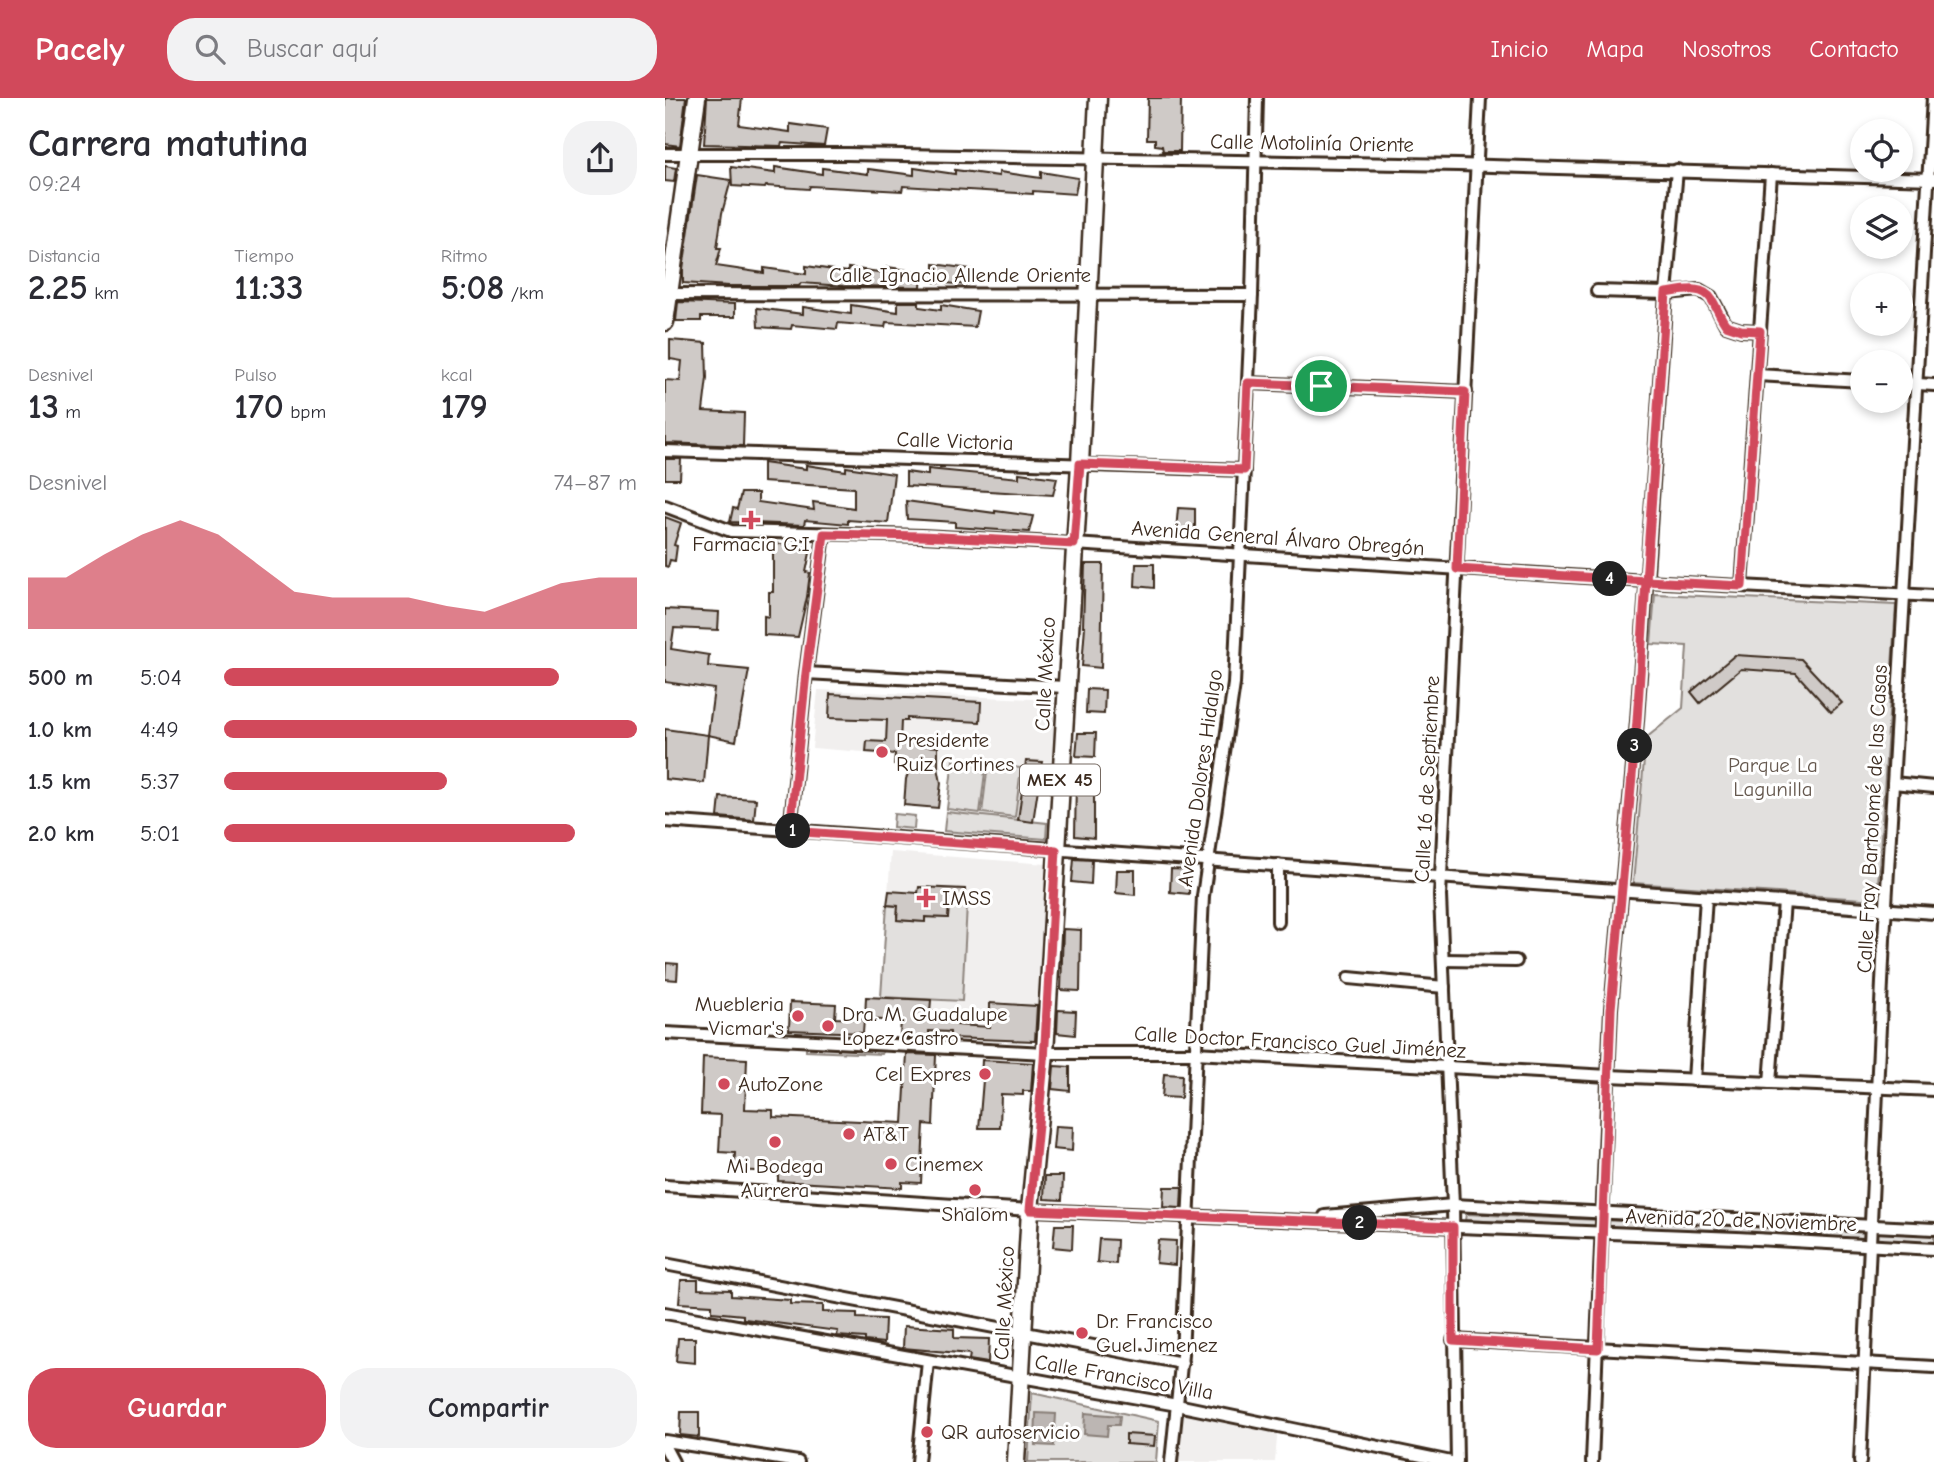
<!DOCTYPE html>
<html lang="es">
<meta charset="utf-8">
<style>
body{margin:0;font-family:"Comic Neue",sans-serif;background:#f2f2f3;color:#2b2b33;height:100vh;display:flex;flex-direction:column;font-size:26px;white-space:nowrap}
*{box-sizing:border-box;margin:0}
p{font-size:23px;color:#7c7c81}
.icon{flex:none;width:38px;height:38px;fill:none;stroke:currentColor;stroke-width:2;stroke-linecap:round;stroke-linejoin:round}
.map{position:relative;flex:1;overflow:hidden}
.sheet{display:flex;flex-direction:column;background:#fff;width:665px}
.sheet>*{flex:none}
.controls{position:absolute;left:1185px;top:21px;display:grid;gap:14px}
.controls a{display:grid;place-items:center;width:63px;height:63px;border-radius:50%;background:#fff;box-shadow:0 4px 10px #0003;font-size:35px}
.pin{position:absolute;display:grid;place-items:center;width:60px;height:60px;color:#fff;margin:-30px;border:4px solid #fff;border-radius:50%;box-shadow:0 2px 7px #0007}
.km{position:absolute;width:35px;height:35px;margin:-18px;border-radius:50%;background:#222;color:#fff;font-size:19px;line-height:35px;text-align:center}
.round{display:grid;place-items:center;flex:none;width:74px;height:74px;border-radius:28px;background:#f2f2f3}
.overview{display:flex;align-items:center;justify-content:space-between;height:119px;padding:0 28px}
h1{font-size:38px;font-weight:700;line-height:52px}
.figures{display:grid;grid-template-columns:repeat(3,1fr);gap:10px;height:119px;padding:7px 28px}
.figures div{display:grid;align-content:center}
.figures b{font-size:35px;font-weight:700}
.figures small{font-size:19px;font-weight:400}
.figures p{font-size:19px}
.chart{height:196px;padding:14px 28px}
.chart p{display:flex;justify-content:space-between}
.chart svg{width:100%;height:126px;margin-top:7px;fill:#d1495b;opacity:.7}
.primary-button{display:flex;gap:14px;margin-top:auto;padding:14px 28px}
.primary-button a{flex:1;height:80px;border-radius:28px;background:#d1495b;color:#fff;font-size:28px;font-weight:700;line-height:80px;text-align:center}
.primary-button a+a{background:#f2f2f3;color:#2b2b33}
ul{padding:0 28px;list-style:none;font-size:23px}
li{display:grid;grid-template-columns:112px 84px 1fr;align-items:center;height:52px}
li i{height:18px;border-radius:9px;background:#d1495b}
header{display:flex;align-items:center;gap:42px;box-sizing:border-box;height:98px;padding:0 35px;background:#d1495b;color:#fff}
header strong{font-size:33px}
nav{display:flex;gap:38px;margin-inline-start:auto;font-size:24px}
.search{width:490px;height:63px;background:#f2f2f3;display:flex;align-items:center;gap:18px;box-sizing:border-box;padding:0 24px;border-radius:28px;color:#7c7c81;font-size:26px}
main{display:flex;flex:1;min-height:0}
.map>svg:first-child{display:block}
.built{fill:#f1efee}
.green{fill:#e2e0de;stroke:#8e857e;stroke-width:2}
.water{fill:#bcb6b3;stroke:#887e77;stroke-width:2}
.building{fill:#cfcac7;stroke:#3b2a1e;stroke-width:2}
.lines{fill:none;stroke-linecap:round;stroke-linejoin:round}
.street-casing{stroke:#3b2a1e;stroke-width:16}
.primary-casing{stroke:#3b2a1e;stroke-width:21}
.street{stroke:#fff;stroke-width:10}
.primary{stroke:#fff;stroke-width:16}
.route-casing{stroke:#fff;stroke-width:14}
.route{stroke:#d1495b;stroke-width:9}
.poi-dot{fill:#d1495b;stroke:#fff;stroke-width:2.5}
.labels{text-anchor:middle;dominant-baseline:central;stroke-width:6;stroke-linejoin:round;paint-order:stroke}
.shield{fill:#fff;stroke:#766a62;stroke-width:2}
.shield-label{font-size:19px;font-weight:bold;fill:#3b2a1e}
.street-label{font-size:21px;fill:#3b2a1e;stroke:#fff}
.poi-label{font-size:21px;fill:#3b2a1e;stroke:#fff;text-anchor:start}
.park-label{font-size:21px;fill:#65584e;stroke:#fff}
</style>
<header>
<strong>Pacely</strong>
<div class="search"><svg class="icon" aria-label="search" viewBox="0 0 24 24"><circle cx="10" cy="10" r="6"/><path d="M15 15l6 6"/></svg>Buscar aquí</div>
<nav><a>Inicio</a><a>Mapa</a><a>Nosotros</a><a>Contacto</a></nav>
</header>
<main>
<section class="sheet">
<div class="overview"><div><h1>Carrera matutina</h1><p>09:24</p></div><a class="round"><svg class="icon" aria-label="share" viewBox="0 0 24 24"><path d="M12 15V3M7 8l5-5 5 5M5 13v7h14v-7"/></svg></a></div>
<div class="figures">
<div><p>Distancia</p><b>2.25<small> km</small></b></div>
<div><p>Tiempo</p><b>11:33</b></div>
<div><p>Ritmo</p><b>5:08<small> /km</small></b></div>
</div>
<div class="figures">
<div><p>Desnivel</p><b>13<small> m</small></b></div>
<div><p>Pulso</p><b>170<small> bpm</small></b></div>
<div><p>kcal</p><b>179</b></div>
</div>
<div class="chart"><p><span>Desnivel</span>74–87 m</p>
<svg viewBox="0 0 160 44" preserveAspectRatio="none"><path d="M0 44V26L10 26L20 18L30 11L40 6L50 11L60 21L70 31L80 33L90 33L100 33L110 36L120 38L130 33L140 28L150 26L160 26V44z"/></svg>
</div>
<ul>
<li><b>500 m</b>5:04<i style="width:81%"></i></li>
<li><b>1.0 km</b>4:49<i style="width:100%"></i></li>
<li><b>1.5 km</b>5:37<i style="width:54%"></i></li>
<li><b>2.0 km</b>5:01<i style="width:85%"></i></li>
</ul>
<div class="primary-button"><a>Guardar</a><a>Compartir</a></div>
</section>
<div class="map">
<svg width="1269" height="1364" viewBox="0 0 1269 1364">
<rect width="100%" height="100%" fill="#fff"/>
<filter id="ink" filterUnits="userSpaceOnUse"><feTurbulence type="fractalNoise" baseFrequency=".0143" numOctaves="2"/><feDisplacementMap in="SourceGraphic" scale="14" xChannelSelector="R" yChannelSelector="G"/><feConvolveMatrix kernelMatrix="1 2 1 2 8 2 1 2 1" color-interpolation-filters="sRGB"/></filter>
<g filter="url(#ink)">
<!-- built -->
<g class="built">
<path d="M153,592l238,10 -5,63 -25,-2 -8,59 29,3 -1,16 -102,-8 7,-62 -13,-2 -23,-11 -103,-8z"/>
<path d="M226,754l155,12 -9,142 -47,-3 -1,37 -60,-4 2,-36 31,1 -78,-53z"/>
<path d="M512,1307l101,21 -3,36h-104z"/>
</g>
<!-- green -->
<g class="green">
<path d="M990,496l241,11 -19,295 -244,-17 13,-145 37,-30 4,-62 -36,-2z"/>
<path d="M288,662l33,4 -6,49 -33,-4z"/>
<path d="M323,666l33,4 -6,49 -33,-4z"/>
<path d="M281,714l101,11 -1,16 -102,-8z"/>
<path d="M229,716l21,2 -1,13 -21,-2z"/>
<path d="M284,804l18,2 -5,97 -81,-4 6,-92 11,1 -1,14 27,2 1,-5 23,1z"/>
<path d="M141,949l77,4 -1,3 -76,-3z"/>
<path d="M801,1116l468,21v8l-469,-23z"/>
<path d="M367,1295l127,28 -3,41h-128z"/>
</g>
<!-- water -->
<g class="water">
<path d="M371,1315l20,1 -2,32 -19,-1z"/>
<path d="M420,1315l35,3 -1,9h-11l-1,11 -23,-2z"/>
</g>
<!-- building -->
<g class="building">
<path d="M0,0h21l-6,48 -15,-2z"/>
<path d="M42,0h35l-3,27 51,7v-8l37,5 -3,17 -42,-3 -1,3 -77,-2z"/>
<path d="M483,0h33l-1,53h-17l-1,-5 -7,-1v-6h-8z"/>
<path d="M0,68l11,2 -2,14 -9,-1z"/>
<path d="M66,69l44,6v-6l47,7v-6l46,6v-5l46,6v-7l41,6v-4l44,6v-4l42,6v-6l37,6 -3,16 -42,-3v3l-130,-8 -1,5 -92,-5 -1,3 -43,-3 -1,2 -33,-2z"/>
<path d="M32,77l34,5 -9,33 -5,35h4l-5,18 48,7v-5l42,6v-8l42,6v-4l39,5v-6l35,5 -1,15 -78,-1 -42,-3 -2,3h-70l-46,-3v-14z"/>
<path d="M269,166l37,5 -3,16 -34,-3z"/>
<path d="M13,204l57,2v13h-34v4h-25z"/>
<path d="M233,204h21v5l22,3v-5l37,6 -3,16 -89,-5 -1,5 -47,-4 -1,6 -45,-4 -1,4 -33,-2 -1,-19 46,6v-7l48,7v-9l47,7z"/>
<path d="M5,242l36,3 1,35 -4,33 41,2 -1,33 -78,-3v-63l15,1 2,-20 -12,-2z"/>
<path d="M0,361h16l-1,20h-15z"/>
<path d="M98,365l43,6v-4l40,6v-4l48,7 -6,49 -40,-3v4l-43,-4 -1,5 -74,-3 3,-14 4,1 4,-16h17v9l56,8 -1,-8 41,6v-20l-91,-6z"/>
<path d="M263,371l91,9v-5l38,5 -4,17 -147,-9v-14l22,3z"/>
<path d="M241,403l89,12v-2l38,5 -4,16 -74,-5v-5l-48,-3z"/>
<path d="M513,410l17,1v24l-19,-2z"/>
<path d="M0,419l16,6 -7,22 3,1 -2,15 -5,-1 -2,7 -3,-1z"/>
<path d="M108,445l38,5 -5,24 4,1 -3,24 -9,40 -34,-2v-19l5,1v-25h4z"/>
<path d="M420,466h18l-2,104 -19,-2 3,-40h-2z"/>
<path d="M471,466h18v24l-19,-2z"/>
<path d="M0,511l54,3 -1,18 -44,-2 -3,21 38,6 -1,11 41,4 -13,71 -28,-6 6,-46 -49,-7z"/>
<path d="M1070,557l66,4 41,44 -11,9 -35,-39 -55,-4 -41,34 -9,-11z"/>
<path d="M422,591l18,1 -1,24 -18,-1z"/>
<path d="M165,596l151,8 -1,20 -73,-4v3h-6l-1,22 38,4v20l3,16 -3,25 -34,-3 2,-26 5,-13 -17,-2 1,-10 -29,-2 1,-11 19,1 1,-22 -58,-2z"/>
<path d="M0,631l43,6 -4,48 -39,-4z"/>
<path d="M413,635h18l-1,24 -19,-1z"/>
<path d="M361,663l16,1 -9,60 -15,-2z"/>
<path d="M411,683l18,1v56l-19,-2z"/>
<path d="M55,699l36,2 -2,21 -36,-3z"/>
<path d="M409,761l18,1 -1,24 -19,-2z"/>
<path d="M506,771l18,1v24l-19,-2z"/>
<path d="M452,772h18v25l-19,-2z"/>
<path d="M254,789l46,2v14l-16,-1 -1,16 -23,-1v5l-28,-2 1,-14 -11,-1 2,-14 29,2z"/>
<path d="M398,831l18,1 -1,61 -19,-1z"/>
<path d="M1,865l12,1 -1,16 -12,-1z"/>
<path d="M201,899l65,3 -1,12 27,2v11l33,2v-24l47,3 -2,35 -85,-3v-6l-21,-1v8l-22,-1v-2l-7,-1 1,-14 -36,-2z"/>
<path d="M125,904l46,2 -1,14 29,1 -1,14 -74,-3z"/>
<path d="M393,912l18,1 -1,24 -18,-2z"/>
<path d="M242,956l29,1 -3,70 -9,-1 -3,59 -19,-1v6l-124,-7v-9l-44,-2 1,-17 -16,-1 2,-37 -20,-1 2,-57 44,2 -2,50 28,1v7l130,6z"/>
<path d="M317,962l51,3 -2,28h-8v4l-22,-1 -1,34h-21l4,-48h-2z"/>
<path d="M389,968l16,1v24l-18,-2z"/>
<path d="M499,976l18,1 -1,23 -19,-1z"/>
<path d="M390,1028l18,1 -1,24 -19,-2z"/>
<path d="M380,1078h18l-1,24 -18,-1z"/>
<path d="M499,1089h18l-1,21 -18,-1z"/>
<path d="M390,1127h18l-1,24 -19,-2z"/>
<path d="M434,1141l18,1 -1,24 -19,-2z"/>
<path d="M493,1142l18,1 -1,24 -19,-2z"/>
<path d="M16,1182h17v9l33,1v6l59,4v4l33,1v7l34,1v5l28,1 -1,24 -19,-2v-3l-28,-2 1,-5 -93,-12h-2v-4l-31,-3v-7l-33,-2z"/>
<path d="M239,1228l50,3v9l35,1 -1,24 -19,-3 1,-6 -67,-6z"/>
<path d="M13,1240h17v25l-19,-2z"/>
<path d="M16,1314h18v25l-19,-2z"/>
<path d="M461,1336l29,2 -1,10 -28,-2z"/>
</g>
<g class="lines">
<!-- street casing -->
<g class="street-casing">
<g id="street">
<path d="M0,56h183l610,11 476,14"/>
<path d="M932,193l69,2 33,-3 12,7 15,28 15,5 19,1"/>
<path d="M0,196l587,1"/>
<path d="M1092,277l105,6"/>
<path d="M583,285l218,9"/>
<path d="M1236,285l33,2"/>
<path d="M0,353l579,19"/>
<path d="M0,408l66,25 191,5 152,8 572,37 288,15"/>
<path d="M1077,488l29,-412"/>
<path d="M141,575l259,14"/>
<path d="M1228,685l41,4"/>
<path d="M0,723l1269,92"/>
<path d="M125,733l16,-158 18,-139"/>
<path d="M613,767v57"/>
<path d="M778,862l73,1"/>
<path d="M684,880l95,9"/>
<path d="M0,935l380,20h150l414,23 325,14"/>
<path d="M1029,982l12,-183"/>
<path d="M1105,985l14,-181"/>
<path d="M0,1088l365,24 707,28 197,11"/>
<path d="M660,1118l128,-11 481,24"/>
<path d="M0,1166l517,99"/>
<path d="M0,1215l512,92 274,57"/>
<path d="M788,1242l481,27"/>
<path d="M0,1343l133,21"/>
<path d="M0,1349l8,15"/>
<path d="M253,1364l10,-101"/>
<path d="M506,1364l11,-107 21,-459 31,-212 18,-389 5,-197"/>
<path d="M792,1364l-4,-257 -13,-309 40,-798"/>
<path d="M927,1364l19,-453 26,-288 29,-428 11,-123"/>
<path d="M1195,1364l24,-523 49,-841"/>
</g>
</g>
<!-- primary casing -->
<g class="primary-casing">
<g id="primary">
<path d="M0,224l32,-224"/>
<path d="M351,1364l14,-252 15,-157 35,-589 18,-366"/>
</g>
</g>
<!-- street -->
<use href="#street" class="street"/>
<!-- primary -->
<use href="#primary" class="primary"/>
</g>
</g>
<g class="lines" filter="url(#ink)">
<!-- route casing -->
<g class="route-casing">
<path id="route" d="M656,288l-73,-3 -4,87 -164,-6 -6,80 -152,-8 -98,-2 -18,139 -16,158 266,19 -12,211 -14,149 423,17v113l145,9 13,-340 26,-288 9,-140 96,5 18,-255 -19,-1 -15,-5c-6,-8 -9,-17 -14,-25 -9,-16 -31,-9 -46,-7l-20,288 -189,-12 8,-177 -144,-6"/>
</g>
<!-- route -->
<use href="#route" class="route"/>
</g>
<!-- markers -->
<g class="poi-dot">
<path d="M82.5 411.5h7v7h7v7h-7v7h-7v-7h-7v-7h7z"/>
<circle cx="217" cy="654" r="7"/>
<path d="M257.5 789.5h7v7h7v7h-7v7h-7v-7h-7v-7h7z"/>
<circle cx="133" cy="918" r="7"/>
<circle cx="163" cy="928" r="7"/>
<circle cx="320" cy="976" r="7"/>
<circle cx="59" cy="986" r="7"/>
<circle cx="184" cy="1036" r="7"/>
<circle cx="110" cy="1044" r="7"/>
<circle cx="226" cy="1066" r="7"/>
<circle cx="310" cy="1092" r="7"/>
<circle cx="417" cy="1235" r="7"/>
<circle cx="262" cy="1334" r="7"/>
</g>
<g class="labels">
<!-- shield labels -->
<rect class="shield" x="355" y="666.5" width="80" height="31" rx="5"/>
<g class="shield-label">
<text x="395" y="682">MEX 45</text>
</g>
<!-- street labels -->
<g class="street-label">
<text transform="translate(647 45) rotate(1)">Calle Motolinía Oriente</text>
<text x="295" y="177">Calle Ignacio Allende Oriente</text>
<text transform="translate(290 343) rotate(2)">Calle Victoria</text>
<text transform="translate(613 440) rotate(4)">Avenida General Álvaro Obregón</text>
<text transform="translate(380 576) rotate(-87)">Calle México</text>
<text transform="translate(535 680) rotate(-82)">Avenida Dolores Hidalgo</text>
<text transform="translate(762 681) rotate(-87)">Calle 16 de Septiembre</text>
<text transform="translate(1207 721) rotate(-87)">Calle Fray Bartolomé de las Casas</text>
<text transform="translate(635 944) rotate(3)">Calle Doctor Francisco Guel Jiménez</text>
<text transform="translate(1076 1122) rotate(2)">Avenida 20 de Noviembre</text>
<text transform="translate(339 1205) rotate(-87)">Calle México</text>
<text transform="translate(459 1279) rotate(10)">Calle Francisco Villa</text>
</g>
<!-- poi labels -->
<g class="poi-label">
<text x="86" y="446" text-anchor="middle">Farmacia G.I</text>
<text x="231" y="642">Presidente<tspan x="231" dy="24">Ruiz Cortines</tspan></text>
<text x="277" y="800">IMSS</text>
<text x="119" y="906" text-anchor="end">Muebleria<tspan x="119" dy="24">Vicmar's</tspan></text>
<text x="177" y="916">Dra. M. Guadalupe<tspan x="177" dy="24">Lopez Castro</tspan></text>
<text x="306" y="976" text-anchor="end">Cel Expres</text>
<text x="73" y="986">AutoZone</text>
<text x="198" y="1036">AT&amp;T</text>
<text x="240" y="1066">Cinemex</text>
<text x="110" y="1068" text-anchor="middle">Mi Bodega<tspan x="110" dy="24">Aurrera</tspan></text>
<text x="310" y="1116" text-anchor="middle">Shalom</text>
<text x="431" y="1223">Dr. Francisco<tspan x="431" dy="24">Guel Jimenez</tspan></text>
<text x="276" y="1334">QR autoservicio</text>
</g>
<!-- park labels -->
<g class="park-label">
<text x="1108" y="667">Parque La<tspan x="1108" dy="24">Lagunilla</tspan></text>
</g>
</g>
</svg>
<div class="controls">
<a><svg class="icon" aria-label="locate" viewBox="0 0 24 24"><circle cx="12" cy="12" r="6"/><path d="M12 2v4M12 18v4M2 12h4M18 12h4"/></svg></a>
<a><svg class="icon" aria-label="layers" viewBox="0 0 24 24"><path d="M12 4l9 5-9 5-9-5zM3 14l9 5 9-5"/></svg></a>
<a>+</a>
<a>−</a>
</div>
<div class="pin" style="left:656px;top:288px;background:#1e9e55"><svg class="icon" aria-label="arrive" viewBox="0 0 24 24"><path d="M6 21V4h12l-3 4 3 4H6"/></svg></div>
<b class="km" style="left:128px;top:733px">1</b>
<b class="km" style="left:695px;top:1125px">2</b>
<b class="km" style="left:970px;top:648px">3</b>
<b class="km" style="left:945px;top:481px">4</b>
</div>
</main>
